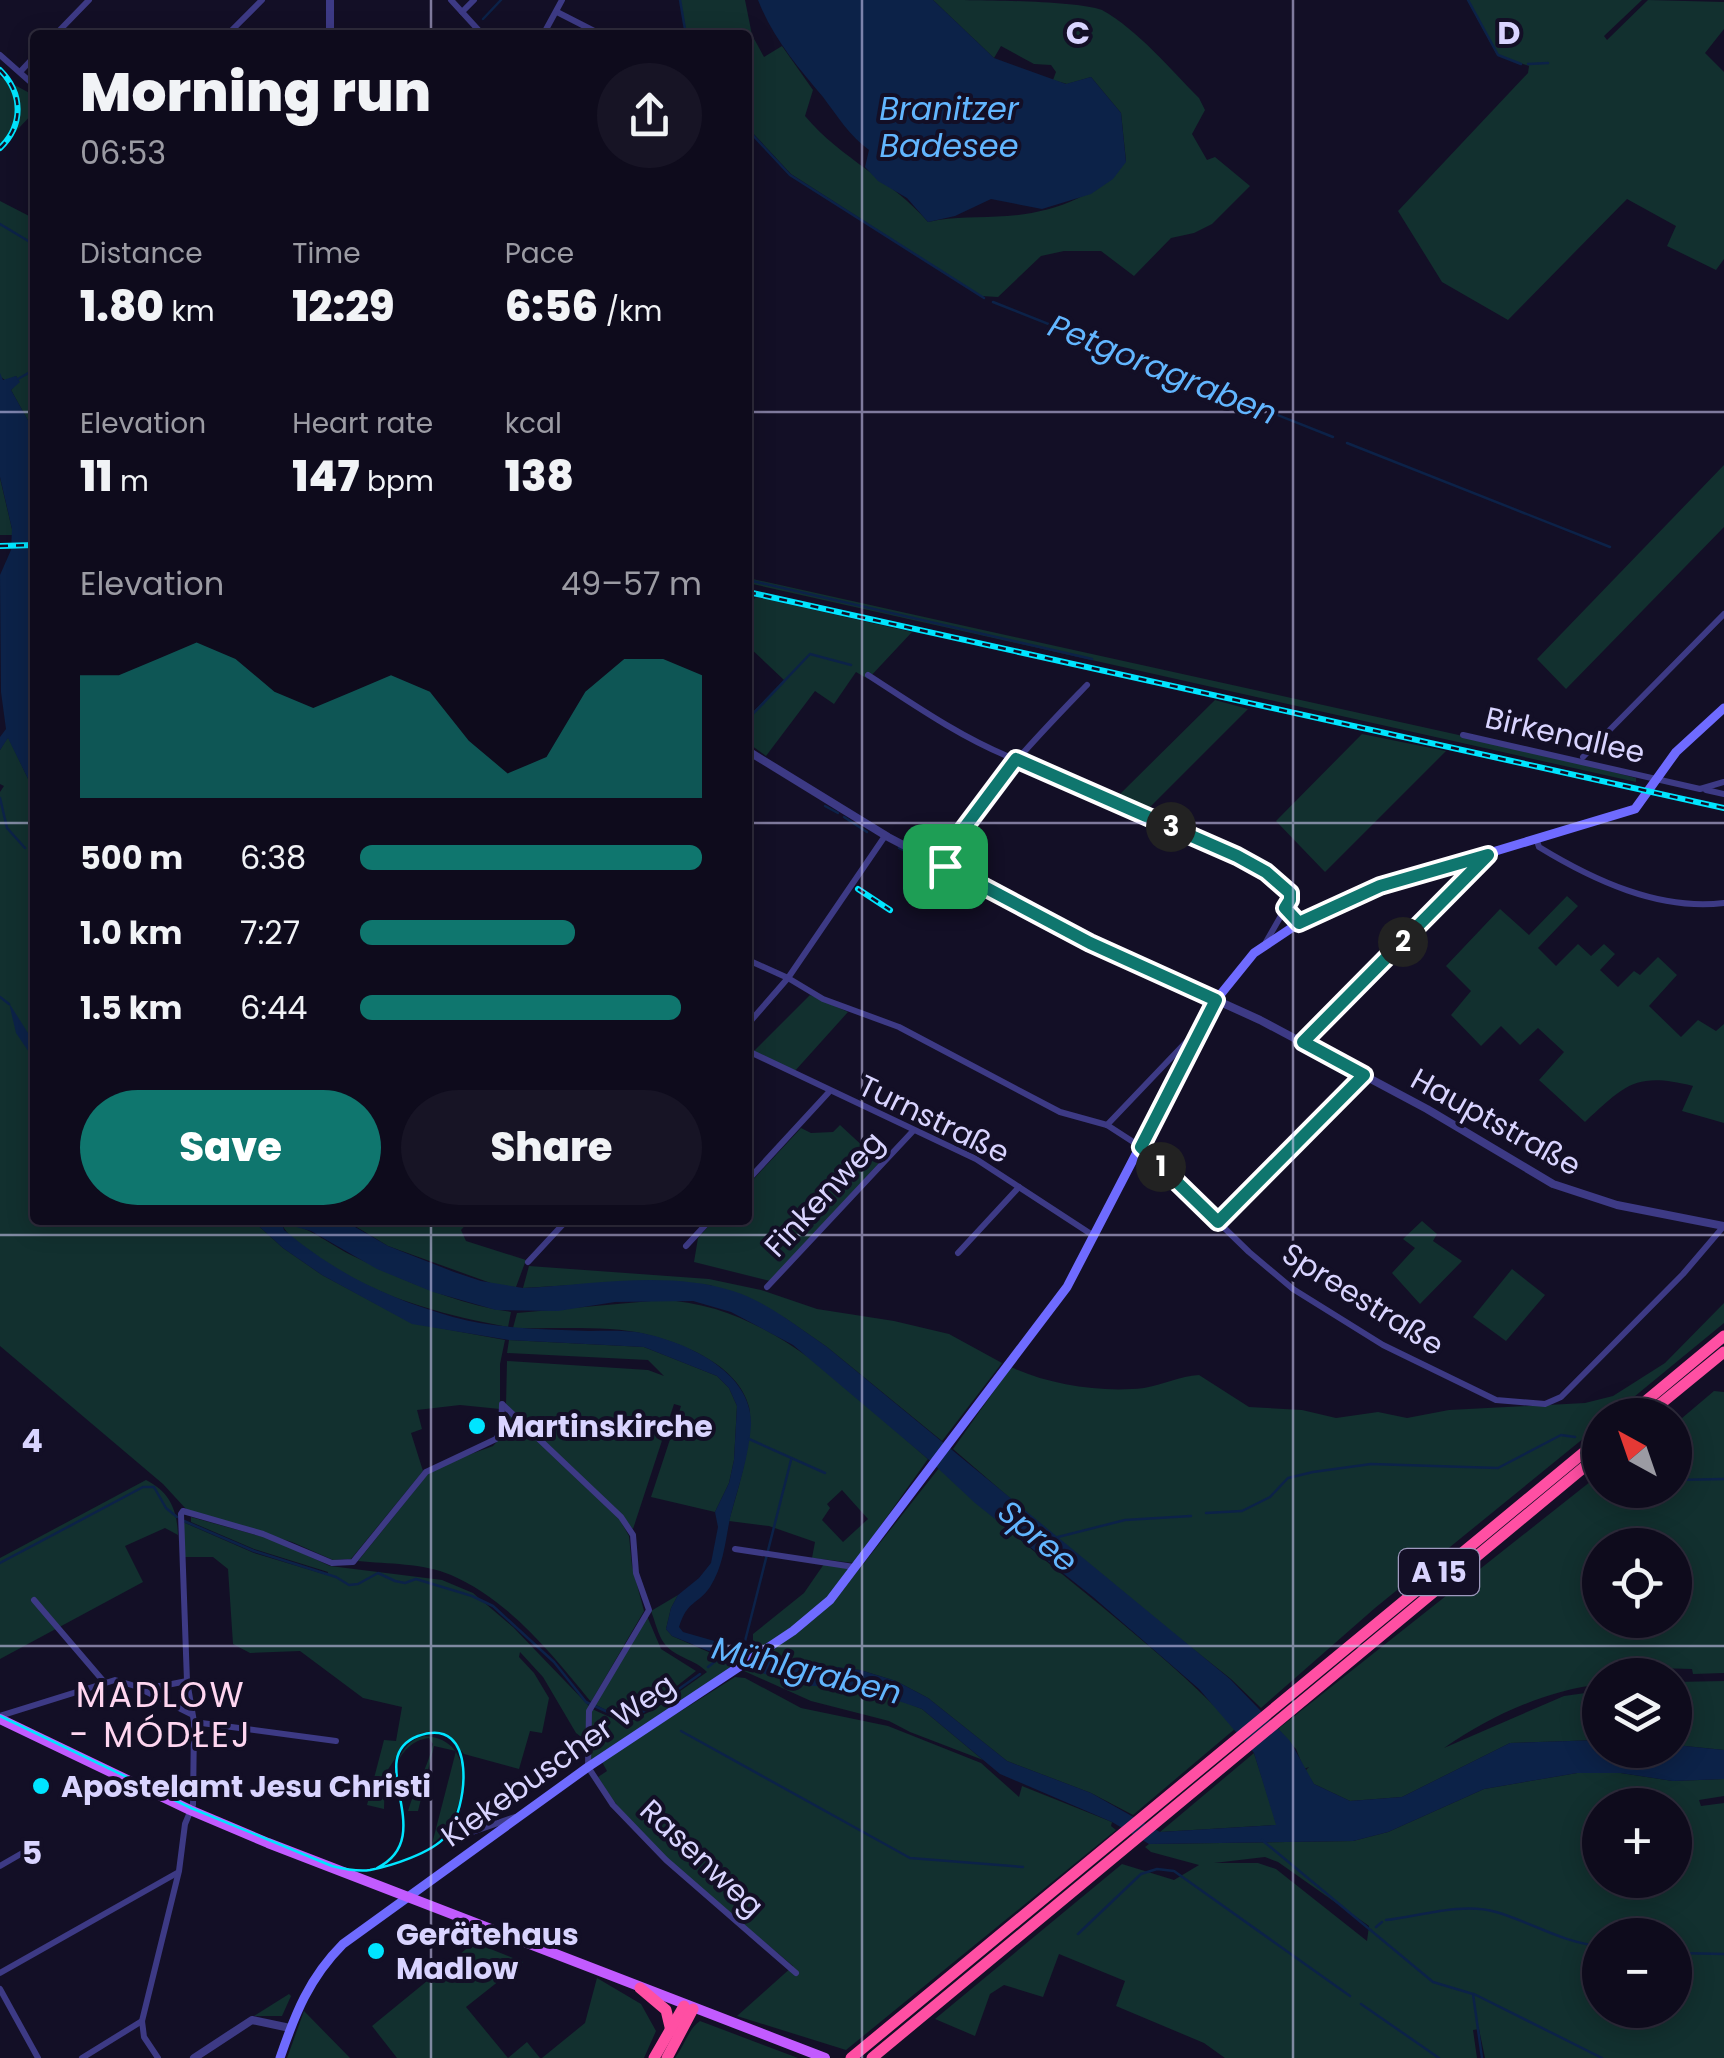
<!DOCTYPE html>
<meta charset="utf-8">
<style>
body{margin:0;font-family:Poppins,sans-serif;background:#171425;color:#f1f3f6;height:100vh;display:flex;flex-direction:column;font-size:38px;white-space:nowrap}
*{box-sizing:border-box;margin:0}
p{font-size:32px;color:#9b9ba3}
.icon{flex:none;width:55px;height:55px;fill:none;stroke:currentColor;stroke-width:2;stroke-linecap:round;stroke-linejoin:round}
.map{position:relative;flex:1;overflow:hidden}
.panel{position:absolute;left:30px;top:30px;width:722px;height:1195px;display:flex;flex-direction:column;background:#0e0b1c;border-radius:10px;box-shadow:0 5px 25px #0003,0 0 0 2px #2e2b3b}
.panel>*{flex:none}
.needle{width:65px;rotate:320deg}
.tools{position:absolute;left:1582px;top:1398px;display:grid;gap:20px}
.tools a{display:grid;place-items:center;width:110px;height:110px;border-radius:50%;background:#0e0b1c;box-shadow:0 5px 25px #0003,0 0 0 2px #2e2b3b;font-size:50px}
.pin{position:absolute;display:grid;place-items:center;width:85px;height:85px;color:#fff;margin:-42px;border-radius:20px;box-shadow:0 5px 15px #0006}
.km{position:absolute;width:50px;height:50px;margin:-25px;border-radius:50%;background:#222;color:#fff;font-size:28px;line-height:50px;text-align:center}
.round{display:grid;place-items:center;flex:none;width:105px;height:105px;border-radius:52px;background:#171425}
.summary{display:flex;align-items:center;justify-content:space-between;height:170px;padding:0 50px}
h1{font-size:55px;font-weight:800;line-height:75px}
.metrics{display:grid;grid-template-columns:repeat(3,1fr);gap:15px;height:170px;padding:10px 50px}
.metrics div{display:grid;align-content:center}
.metrics b{font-size:42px;font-weight:800}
.metrics small{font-size:28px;font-weight:400}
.metrics p{font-size:28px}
.chart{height:280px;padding:20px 50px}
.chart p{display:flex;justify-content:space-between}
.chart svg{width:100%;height:180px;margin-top:10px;fill:#0f766e;opacity:.7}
.button{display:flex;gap:20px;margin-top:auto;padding:20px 50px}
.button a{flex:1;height:115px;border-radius:60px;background:#0f766e;color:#fff;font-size:40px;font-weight:800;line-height:115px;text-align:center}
.button a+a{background:#171425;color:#f1f3f6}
ul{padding:0 50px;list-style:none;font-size:32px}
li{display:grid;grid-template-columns:160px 120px 1fr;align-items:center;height:75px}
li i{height:25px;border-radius:12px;background:#0f766e}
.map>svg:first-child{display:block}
.green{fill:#12302f;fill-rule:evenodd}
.water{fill:#0c2248;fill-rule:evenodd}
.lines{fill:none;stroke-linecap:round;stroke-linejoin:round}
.stream{stroke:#0c2248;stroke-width:2.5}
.minor{stroke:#3d3a85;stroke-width:6}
.tertiary{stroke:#3d3a85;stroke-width:8}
.secondary{stroke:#6f6bff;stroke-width:9}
.primary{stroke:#c25bff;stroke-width:10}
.motorway{stroke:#ff4fa3;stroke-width:11}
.tram{stroke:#00e5ff;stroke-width:2.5}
.rail-casing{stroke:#00e5ff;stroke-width:6}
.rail{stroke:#130f26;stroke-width:2.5;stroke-dasharray:8;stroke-linecap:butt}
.route-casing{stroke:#fff;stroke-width:20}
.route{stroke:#0f766e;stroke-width:12}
.grid{fill:none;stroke:#d9d4ff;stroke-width:2.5;stroke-opacity:0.55}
.poi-dot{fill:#00e5ff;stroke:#130f26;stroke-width:4}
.labels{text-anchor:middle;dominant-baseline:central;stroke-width:8;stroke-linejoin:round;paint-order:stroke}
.shield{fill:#130f26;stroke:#9e99be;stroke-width:2.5}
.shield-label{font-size:28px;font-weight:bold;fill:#d9d4ff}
.street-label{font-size:30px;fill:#d9d4ff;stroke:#130f26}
.poi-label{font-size:30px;font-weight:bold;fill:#d9d4ff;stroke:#130f26;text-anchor:start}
.water-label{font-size:32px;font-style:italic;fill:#62b6ff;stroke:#130f26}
.quarter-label{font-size:35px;letter-spacing:2.5px;fill:#ffd6f0;stroke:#130f26}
.grid-label{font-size:32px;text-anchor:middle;font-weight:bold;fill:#d9d4ff;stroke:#130f26;stroke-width:8;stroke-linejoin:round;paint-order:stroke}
</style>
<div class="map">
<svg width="1724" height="2058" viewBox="0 0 1724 2058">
<rect width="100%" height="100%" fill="#130f26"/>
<!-- green -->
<g class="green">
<path d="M680,0h65l7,35 12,22 18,-11 31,44 -8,26c36,43 87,64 123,106 27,-6 52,-4 79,-6 44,-3 93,-20 119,-55l-5,-48 -30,-36 -24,7 -14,-4 3,-8 -5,-7 -17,-1 -33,-18 -7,12 -61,-58c37,0 139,0 169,10 37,21 67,58 97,88l6,12 -13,24 15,26 8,-3 35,29 -38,38 -18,9 -23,5 -37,38 -33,-25h-37l-23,5 -43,41 -17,-1 -190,-122 -43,-46v-93h-61z"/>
<path d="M1467,0h175l-38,36 3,4 41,-40 76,2v27l-19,24 19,19v187l-8,11 -49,-24 9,-20 -49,-27 -119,121 -66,-38 -44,-71 130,-138 1,-7 -32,-11z"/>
<path d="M0,77l35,19v15l-35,37z"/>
<path d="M0,201l35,18v214l-24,-43 8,-9 -3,-5 -10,5 -6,-5z"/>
<path d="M1724,465v62l-158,162 -29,-30z"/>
<path d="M0,478l12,51v6h-12z"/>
<path d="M748,578l774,171 114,29v4l-888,-199z"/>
<path d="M756,597l156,35 -44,47 -12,-7 -22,32 -19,-13 -49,65 -18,-13v-26l36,-37 -36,-34v-41z"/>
<path d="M1215,700l33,9 -103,103 -30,-13z"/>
<path d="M1362,734l84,17 -121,121 -49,-51z"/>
<path d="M8,737l27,56v427h217l31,28 39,27 90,48 93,17 -5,24v45l-40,-4 -43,5 5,19 -11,4 12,38 -72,88 -18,1 -41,-18 -105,-32 -24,-26 -163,-138v-554l4,-6 -4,-2v-34z"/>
<path d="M1567,896l11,10 -40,42 18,18 22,-22 13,12 13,-12 11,10 -15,16 18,17 16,-16 6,4 18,-18 19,18 -28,31 32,31 17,-17 18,11 8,-7v99l-42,-12 11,-25c-57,-14 -67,-2 -108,36l-46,-42 25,-28 -26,-24 -18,17 -19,-19 -20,20 -30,-31 20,-24 -25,-25 54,-57 29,26z"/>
<path d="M810,995l38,17 -54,60 -41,-20z"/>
<path d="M840,1125l40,37 -110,119 -76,-19 4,-24 16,-18h34v-35l53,-57 10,5 22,-1z"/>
<path d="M345,1220h125l-9,10 5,11 60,19 -10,27 -17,-1 -111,-40z"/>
<path d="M1422,1221l15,13 -4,7 29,20 -42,43 -28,-31 23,-25 -12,-9z"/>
<path d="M281,1222c28,4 46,21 70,33 51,25 104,49 160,57l-3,15c-70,-13 -136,-31 -194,-73 -12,-9 -28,-18 -33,-32z"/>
<path d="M529,1266l180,13 52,11 56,19 77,12 55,13 53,29 -60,78 -115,-94 -42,-29 -75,-33 -85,-3 -102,6z"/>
<path d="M1512,1269l33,26 -39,46 -33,-24z"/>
<path d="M662,1300c110,5 188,92 266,159l-74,104 -42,-5 3,-16 -46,-16 -40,-5c8,-28 26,-87 20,-114 -10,-42 -67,-64 -104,-73 -35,-9 -94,-5 -132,-6l4,-15zM842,1490l26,29 -25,23 -21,-22 8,-12 -3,-4z"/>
<path d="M1724,1303v20l-112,92h-12v10l-225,183 -114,100 -30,-29 -139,-110 -139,-120 58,-82c38,18 92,26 133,21 19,-3 36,-12 55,-13l50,32 53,3 34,8 42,-6 29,6 42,-8 136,-7 28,-7 52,-33z"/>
<path d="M509,1340l135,7 73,29 12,12 8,18 -3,54 -5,23 -14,29 -64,-15 30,-91 -7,-2 -41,125 -127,-124 1,-44 141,9 16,6 -16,-16 -141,-7z"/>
<path d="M1714,1391l10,1v281l-31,1 -1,-5 -37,-1 -1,7h-54v9c-55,7 -110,32 -156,64l120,-52 36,-5v49l-90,3 -108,54 -52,4 -36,-17 -9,-13 4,-4 -5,2 -8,-20 -18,-20 322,-255v16h75v-66zM1600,1545h75v75h-75z"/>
<path d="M506,1410l114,110 9,16 3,30 12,45 -53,91c-38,-47 -82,-102 -140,-127 -28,-12 -63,-11 -93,-14l69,-86 11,-9 55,-20c11,-11 12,-21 13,-36z"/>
<path d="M939,1468c95,91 206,164 297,260l-103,87 -42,-22 -84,-32 -79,-63 -32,-17 -36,-11 -100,-12 58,-42 20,-20z"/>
<path d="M146,1480c24,12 31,30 32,55l-13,-7 -40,18 18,36 -143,77v-101z"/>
<path d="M191,1517l83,23 56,26 112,14 31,13 40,34 76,79 -5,33 -8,-6 -33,-56 -23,-25 -1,5 15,16 15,25 -7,35 -12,-2 -11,38 -55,-15 -14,-17 -18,-6 -13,3 -13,8 -21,32 -1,35 -17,-4 17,-65 12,1 6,-34 -39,-9 -63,-47 -50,2 -17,-9 -5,-75 -15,-12h-28l-2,-35 71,31 73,22 1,-3 -74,-23 -63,-27z"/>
<path d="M824,1564l27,4 -36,44 -62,40v-18l51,-41z"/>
<path d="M678,1595l-7,13 -5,21 6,7 64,28 -147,99v-47l3,-7 33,15 30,-15 52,-37c-12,-13 -32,-14 -43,-29 -6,-8 -9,-22 -13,-32z"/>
<path d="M647,1616l14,33 35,22 -42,33 -30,15 -30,-15z"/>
<path d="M748,1668l60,18h47l36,11 31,12 61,51 -73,-28 -21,-11 -78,-20 -67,-30z"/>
<path d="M735,1677l10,1 56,30 87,18 93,37 38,34 3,-11 90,36 -1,4 5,4 -270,220 -109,-34 56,-50c-62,-54 -154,-118 -195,-189l9,-6 -5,-9 9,-7z"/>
<path d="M1724,1681v69l-49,-5v-63z"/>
<path d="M424,1736c62,3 38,89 8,108l24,-93 -22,-5 -16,65h-10c7,-24 19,-41 25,-67l-4,-6c-17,2 -25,13 -31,23 5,-13 13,-22 26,-25z"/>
<path d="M1254,1753l23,72 -117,7z"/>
<path d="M1577,1773h44l52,8 51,-2v17l-25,4 2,6 23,-3v255h-239l-6,-29 -6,1 4,28h-252l-21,-15 -88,-37 9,-25 -66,-27 -16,43 -39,-12 -14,9 -15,42 -40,-17 187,-155 52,16 25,-15 -48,-13 -6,-5 4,-3 204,-3 35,-9 96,-43zM1600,1805h75v75h-75zM1265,1857l13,5 91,64 -2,15 -91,-72 -18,-6h-44zM1600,1935h75v75h-75z"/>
<path d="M482,1936l9,4 -3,8 35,14 -57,45 42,51 19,-16 13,16h-143l-25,-32z"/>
<path d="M597,1978l44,26 15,27 -12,27h-102l43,-35z"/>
<path d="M289,1994l2,2 -9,20h-28z"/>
<path d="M304,2011l46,47h-63z"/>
<path d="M700,2021l98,37h-123c9,-12 14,-30 25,-37z"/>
</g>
<!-- water -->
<g class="water">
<path d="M758,0h175l61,58 72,26 25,-7 30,36 5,49 -13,17 -22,15 -49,15 -51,-10 -36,17 -27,6 -21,-24 -29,-17 -13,-14 4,-17c-20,-15 -31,-33 -46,-53 -26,-31 -50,-59 -65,-97z"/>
<path d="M0,373l3,7 13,-4 4,6 -9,8 24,43v175l-7,64 7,33v88l-27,-55 -8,12v-13l6,-8 -5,-37 -1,-117 11,-25 1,-21 -12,-52z"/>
<path d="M9,1003l26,41v17l-19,-28z"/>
<path d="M252,1220h91l45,26 66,26 27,9 42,7c68,-3 144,-18 210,3 34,11 65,36 94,56l403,332 60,62 24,43 36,17 52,-4 108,-54 90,-3v10h75v-5l49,5v29l-51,2 -52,-8h-44l-93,16 -96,43 -35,9 -204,3 -37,-22 -112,-48 -78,-65 -67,-23h-47l-43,-12 -93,-38 -6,-7 5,-21 7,-13 21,-17 12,-15 7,-36 -3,-15 14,-29 5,-23 3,-54 -8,-18 -12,-12 -73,-29 -135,-7 -97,-16 -90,-49 -39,-27zM282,1223l29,8 66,38 56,23 63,18 62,1 57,-9 78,-1 38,11 62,33 135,114 47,44 118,94 106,92 55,64 22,72 -116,7 -69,-39 -84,-32 -79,-63 -32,-17 -36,-11 -100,-12 -7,-6 -70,-20 -4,-5c9,-28 18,-21 31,-40 15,-24 15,-48 21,-73 8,-29 18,-59 20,-89 2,-53 -65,-83 -109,-92 -17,-3 -36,-2 -53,-2 -46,-2 -92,-2 -136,-14 -66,-19 -116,-43 -169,-87z"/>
</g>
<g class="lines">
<!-- stream -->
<g class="stream">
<path d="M680,0l6,35"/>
<path d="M1468,0l30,55 23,9"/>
<path d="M483,19l18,-19"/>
<path d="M1528,64l20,-1"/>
<path d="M748,130l42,45 194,123"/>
<path d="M0,224l35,21"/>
<path d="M993,302l340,135"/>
<path d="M18,379l12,-7"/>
<path d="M1347,443l263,104"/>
<path d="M748,580l344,79"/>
<path d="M748,719l62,-65 41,11"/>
<path d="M0,798l7,30 18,20"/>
<path d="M825,806l13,7"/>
<path d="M844,817l23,15"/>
<path d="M899,848l23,12"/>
<path d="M930,863l13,7"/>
<path d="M0,997l9,7"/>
<path d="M749,1439l76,34"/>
<path d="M1675,1480l49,-1"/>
<path d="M1206,1513l36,-2 28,-14 18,-19 25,-6 58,-8 127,4 63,-33 14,2"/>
<path d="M184,1521l70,30 82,26 13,8 9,-1 20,-11 17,8 10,2 11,-4 56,17 21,10 61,56 32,40 39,18 30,-14 45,-32"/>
<path d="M1058,1537l67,-17 66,-4"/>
<path d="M0,1563l143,-76h11l12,21 11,9"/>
<path d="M743,1649l48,-189"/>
<path d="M708,1667l14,-11"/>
<path d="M681,1731l229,127 113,9"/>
<path d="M1262,1840l171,142 40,12 9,64"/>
<path d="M1386,1920c34,-4 77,-18 110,-8 35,10 67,31 104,34"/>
<path d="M1376,1927l6,-5"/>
<path d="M1078,1934l63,-60 16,-5 17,2 176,125"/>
<path d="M1675,1953l49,1"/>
<path d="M1474,1994l128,64"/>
<path d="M1361,2004l78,54"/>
</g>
<!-- minor -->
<g class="minor">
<path d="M451,0l32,35"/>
<path d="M462,12l12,-12"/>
<path d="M557,12l45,23"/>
<path d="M55,35l34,-35"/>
<path d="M227,35l35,-35"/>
<path d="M543,35l19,-35"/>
<path d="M0,55l35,31"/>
<path d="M20,72l15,-16"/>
<path d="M868,675c45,29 89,60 139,81 87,36 177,70 259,116l20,15 4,13 -24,42"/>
<path d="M1463,735l237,54 24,-7"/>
<path d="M1583,757l141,-143"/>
<path d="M1706,790l18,4"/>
<path d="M1537,841l2,6c54,33 120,64 185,56"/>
<path d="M945,866c34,-71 88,-125 142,-181"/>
<path d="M1285,908l14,15"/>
<path d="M748,960l40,18 35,21 76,28 161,85 47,13 34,22 108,105 44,37 90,56 113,55 49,4 16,-7 122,-123 41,-48"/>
<path d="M748,1024l40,-46 97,-142"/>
<path d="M1303,1042l184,-186"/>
<path d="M748,1051l228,108 118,77"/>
<path d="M1107,1125l83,-87 8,-1"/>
<path d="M748,1180l81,-88"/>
<path d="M1218,1221l146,-146"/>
<path d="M686,1246l24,-26"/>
<path d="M958,1253l61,-66"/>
<path d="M528,1262l39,-42"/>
<path d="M767,1287l146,-156"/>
<path d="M503,1405l118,112 12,18 3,38 13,37 -60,101 -1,56 25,38 53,55 130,113"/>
<path d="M735,1549l119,18"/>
<path d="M34,1600l71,83"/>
<path d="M141,1686h21l25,-5"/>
<path d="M0,1716l115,-36 20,6 56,28"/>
<path d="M194,1722l142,19"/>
<path d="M455,1838l60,-21"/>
<path d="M0,1866l38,-22"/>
<path d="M0,1973l177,-100"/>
<path d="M0,1989l38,69"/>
<path d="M82,2058l60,-37"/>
<path d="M158,2058l-14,-21 -2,-16 37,-150 6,-47 8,-19 1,-83 -7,-41 -6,-167 2,-3 80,23 69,29 21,-1 73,-90 70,-33 5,-8 1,-27"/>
</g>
<!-- tertiary -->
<g class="tertiary">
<path d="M330,0v35"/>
<path d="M748,751l140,86 202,106 170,77 167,89 126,75 64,21 107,21"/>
<path d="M194,2058l58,-38 38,8"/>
</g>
<!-- secondary -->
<path class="secondary" d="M280,2058c15,-44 29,-80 63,-114l245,-177 205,-136 37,-31 237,-313 149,-287 38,-47 45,-30 81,-37 255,-77 41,-57 48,-44"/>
<!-- primary -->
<path class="primary" d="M0,1719l190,91 78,33 557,215"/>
<!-- motorway -->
<g class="motorway">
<path d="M1629,1415l95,-79"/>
<path d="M1647,1415l77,-63"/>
<path d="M640,1988l26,22 5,21"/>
<path d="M654,2058l30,-52"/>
<path d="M667,2058l26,-49"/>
<path d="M851,2058l749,-619"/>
<path d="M872,2058l728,-604"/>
</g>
<!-- tram -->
<path class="tram" d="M0,1716l191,92 141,58c12,3 25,6 38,4 21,-4 62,-17 76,-34 22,-26 33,-122 -28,-100 -57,22 23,100 -41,132"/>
<!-- rail casing -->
<g class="rail-casing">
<g id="rail">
<path d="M0,70c23,23 24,55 0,78"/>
<path d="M0,546l35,-1"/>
<path d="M748,592l976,216"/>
<path d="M858,889l32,21"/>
</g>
</g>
<!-- rail -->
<use href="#rail" class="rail"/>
</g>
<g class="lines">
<!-- route casing -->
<g class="route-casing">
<path id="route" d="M1016,759l221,97 29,16 24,21v7l-5,8 14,15 81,-37 108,-31 -185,187 61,33 -146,147 -77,-75 75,-147 -126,-57 -145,-77 17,-35z"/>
</g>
<!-- route -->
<use href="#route" class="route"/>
</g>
<!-- grid -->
<path class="grid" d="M431,0v35M862,0v2058M1293,0v2058M0,412h35M748,412h976M0,823h35M748,823h976M431,1220v838M0,1235h1724M0,1646h1724"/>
<!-- markers -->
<g class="poi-dot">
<circle cx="477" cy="1426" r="10"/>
<circle cx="41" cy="1786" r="10"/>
<circle cx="376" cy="1951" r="10"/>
</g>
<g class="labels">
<!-- shield labels -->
<rect class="shield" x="1399" y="1549" width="80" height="46" rx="8"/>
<g class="shield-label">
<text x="1439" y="1572">A 15</text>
</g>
<!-- street labels -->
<g class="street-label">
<text transform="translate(1565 735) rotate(13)">Birkenallee</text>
<text transform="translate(934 1119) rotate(26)">Turnstraße</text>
<text transform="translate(1496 1122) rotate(29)">Hauptstraße</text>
<text transform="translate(824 1194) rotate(-47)">Finkenweg</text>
<text transform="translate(1363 1299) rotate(32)">Spreestraße</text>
<text transform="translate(558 1760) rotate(-35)">Kiekebuscher Weg</text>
<text transform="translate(702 1858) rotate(43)">Rasenweg</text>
</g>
<!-- poi labels -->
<g class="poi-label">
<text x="497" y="1426">Martinskirche</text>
<text x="61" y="1786">Apostelamt Jesu Christi</text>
<text x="396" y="1934">Gerätehaus<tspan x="396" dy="34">Madlow</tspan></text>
</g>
<!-- water labels -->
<g class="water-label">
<text x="949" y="108">Branitzer<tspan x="949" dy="37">Badesee</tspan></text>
<text transform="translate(1163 369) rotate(22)">Petgoragraben</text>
<text transform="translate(1038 1536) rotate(40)">Spree</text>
<text transform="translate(807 1670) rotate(14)">Mühlgraben</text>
</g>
<!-- quarter labels -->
<g class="quarter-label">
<text x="161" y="1694">MADLOW<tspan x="161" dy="40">- MÓDŁEJ</tspan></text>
</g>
</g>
<g class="grid-label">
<text x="1078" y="44">C</text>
<text x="1509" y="44">D</text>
<text x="32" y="1452">4</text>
<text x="32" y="1864">5</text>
</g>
</svg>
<div class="tools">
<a><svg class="needle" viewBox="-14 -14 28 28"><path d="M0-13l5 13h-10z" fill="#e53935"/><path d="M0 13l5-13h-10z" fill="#9b9ba3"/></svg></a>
<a><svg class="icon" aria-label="locate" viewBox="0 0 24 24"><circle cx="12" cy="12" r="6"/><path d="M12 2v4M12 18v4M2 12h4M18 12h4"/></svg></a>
<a><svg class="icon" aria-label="layers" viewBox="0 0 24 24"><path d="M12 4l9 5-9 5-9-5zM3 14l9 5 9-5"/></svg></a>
<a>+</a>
<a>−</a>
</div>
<div class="pin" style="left:945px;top:866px;background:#1e9e55"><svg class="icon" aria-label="arrive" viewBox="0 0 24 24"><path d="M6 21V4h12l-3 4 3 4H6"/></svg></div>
<b class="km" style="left:1161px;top:1167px">1</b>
<b class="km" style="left:1403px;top:942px">2</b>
<b class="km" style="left:1171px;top:827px">3</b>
<section class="panel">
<div class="summary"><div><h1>Morning run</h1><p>06:53</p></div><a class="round"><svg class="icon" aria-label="share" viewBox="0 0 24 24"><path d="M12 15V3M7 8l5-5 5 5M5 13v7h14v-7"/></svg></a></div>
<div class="metrics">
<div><p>Distance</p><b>1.80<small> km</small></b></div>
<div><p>Time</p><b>12:29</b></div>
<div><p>Pace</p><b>6:56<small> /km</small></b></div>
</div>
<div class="metrics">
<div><p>Elevation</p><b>11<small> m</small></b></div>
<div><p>Heart rate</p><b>147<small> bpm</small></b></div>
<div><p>kcal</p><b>138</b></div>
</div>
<div class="chart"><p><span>Elevation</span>49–57 m</p>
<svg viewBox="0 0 160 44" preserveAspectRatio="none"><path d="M0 44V14L10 14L20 10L30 6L40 10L50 18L60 22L70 18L80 14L90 18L100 30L110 38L120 34L130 18L140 10L150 10L160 14V44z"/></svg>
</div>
<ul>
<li><b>500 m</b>6:38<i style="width:100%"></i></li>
<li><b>1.0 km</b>7:27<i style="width:63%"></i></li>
<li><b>1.5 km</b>6:44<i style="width:94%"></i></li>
</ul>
<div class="button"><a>Save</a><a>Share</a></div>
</section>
</div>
